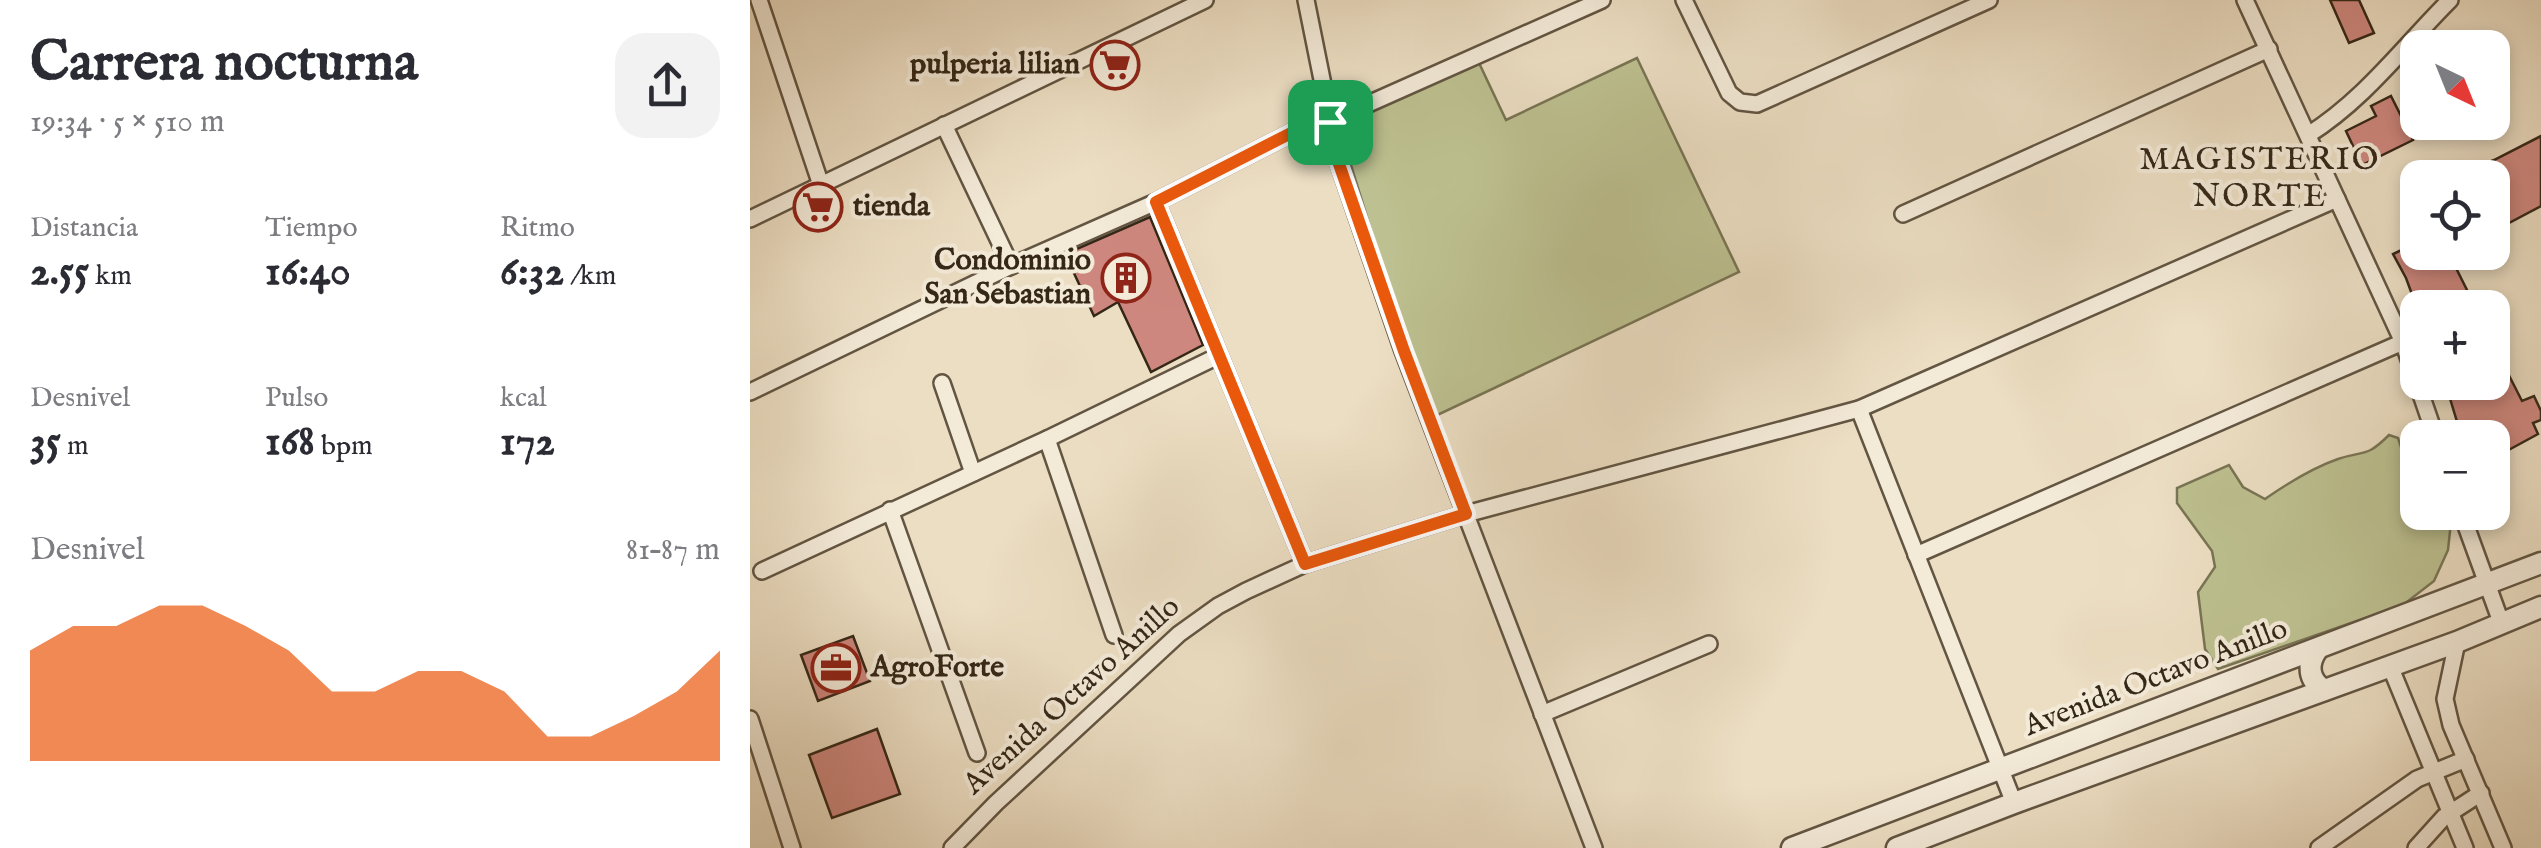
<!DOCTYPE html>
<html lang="es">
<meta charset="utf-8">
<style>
body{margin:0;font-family:"IM FELL English",serif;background:#f2f2f3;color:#2b2b33;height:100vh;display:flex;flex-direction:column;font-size:38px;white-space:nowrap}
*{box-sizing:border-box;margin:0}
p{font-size:32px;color:#7c7c81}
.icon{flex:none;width:55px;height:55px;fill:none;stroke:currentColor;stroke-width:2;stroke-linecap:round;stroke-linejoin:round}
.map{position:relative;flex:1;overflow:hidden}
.drawer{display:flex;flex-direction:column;background:#fff;width:750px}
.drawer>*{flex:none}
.needle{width:65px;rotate:137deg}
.fabs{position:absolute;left:1650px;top:30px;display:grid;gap:20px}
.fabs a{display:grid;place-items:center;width:110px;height:110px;border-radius:20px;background:#fff;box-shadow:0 5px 15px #0003;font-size:50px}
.pin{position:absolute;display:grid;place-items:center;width:85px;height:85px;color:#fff;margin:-42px;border-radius:20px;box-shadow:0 5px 15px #0006}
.round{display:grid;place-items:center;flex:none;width:105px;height:105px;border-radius:30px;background:#f2f2f3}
.headline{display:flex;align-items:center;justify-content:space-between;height:170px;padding:0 30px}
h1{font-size:55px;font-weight:700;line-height:75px}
.stats{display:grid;grid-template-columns:repeat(3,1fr);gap:15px;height:170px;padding:10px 30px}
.stats div{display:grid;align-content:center}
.stats b{font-size:42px;font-weight:700}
.stats small{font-size:28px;font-weight:400}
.stats p{font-size:28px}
.chart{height:280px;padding:20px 30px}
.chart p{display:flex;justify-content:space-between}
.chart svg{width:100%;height:180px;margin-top:10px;fill:#ea580c;opacity:.7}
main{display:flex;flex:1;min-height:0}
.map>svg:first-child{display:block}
.green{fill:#bdc090;stroke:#787454;stroke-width:2.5}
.building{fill:#ce877e;stroke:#342717;stroke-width:2.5}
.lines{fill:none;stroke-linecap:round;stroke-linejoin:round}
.minor-casing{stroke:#625542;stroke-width:20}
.tertiary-casing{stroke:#625542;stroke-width:25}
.minor{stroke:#f3ead8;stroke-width:15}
.tertiary{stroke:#f3ead8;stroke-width:20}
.route-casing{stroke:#fff;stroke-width:20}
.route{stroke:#ea580c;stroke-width:12}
.labels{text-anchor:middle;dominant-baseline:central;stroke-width:8;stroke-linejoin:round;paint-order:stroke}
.poi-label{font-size:30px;font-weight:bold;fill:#342717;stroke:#f3ead8;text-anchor:end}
.street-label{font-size:30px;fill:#342717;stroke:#f3ead8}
.neighbourhood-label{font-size:32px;letter-spacing:2.5px;fill:#342717;stroke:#f3ead8}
</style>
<main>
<section class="drawer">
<div class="headline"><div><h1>Carrera nocturna</h1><p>19:34 · 5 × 510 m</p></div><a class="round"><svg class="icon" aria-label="share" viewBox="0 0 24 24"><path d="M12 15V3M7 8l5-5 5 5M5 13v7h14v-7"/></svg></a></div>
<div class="stats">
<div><p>Distancia</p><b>2.55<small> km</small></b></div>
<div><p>Tiempo</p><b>16:40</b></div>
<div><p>Ritmo</p><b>6:32<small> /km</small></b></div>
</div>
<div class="stats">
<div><p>Desnivel</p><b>35<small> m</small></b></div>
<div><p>Pulso</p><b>168<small> bpm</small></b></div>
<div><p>kcal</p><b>172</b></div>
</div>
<div class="chart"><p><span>Desnivel</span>81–87 m</p>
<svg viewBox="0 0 160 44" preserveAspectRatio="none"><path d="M0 44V17L10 11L20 11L30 6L40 6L50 11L60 17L70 27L80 27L90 22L100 22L110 27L120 38L130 38L140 33L150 27L160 17V44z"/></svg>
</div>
</section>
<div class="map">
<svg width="1791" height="848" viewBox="0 0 1791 848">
<rect width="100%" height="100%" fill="#ecdec3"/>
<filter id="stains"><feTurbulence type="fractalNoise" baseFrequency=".002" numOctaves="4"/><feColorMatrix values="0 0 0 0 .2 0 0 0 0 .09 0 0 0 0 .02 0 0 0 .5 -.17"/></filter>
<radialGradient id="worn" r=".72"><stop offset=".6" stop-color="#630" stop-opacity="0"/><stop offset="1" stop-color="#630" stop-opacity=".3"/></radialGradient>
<!-- green -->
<g class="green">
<path d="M887,58l102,214 -310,147 -90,-293 140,-63 27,57z"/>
<path d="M1639,435l9,3 15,45 4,1 1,28 28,1 5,9 -3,28 -14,31 -31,24 -185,64 -13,-20 -7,-57 17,-25 -3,-16 -35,-48v-15l52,-23 14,22 22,12c23,-16 47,-31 73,-40 27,-9 28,-1 51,-24z"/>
</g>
<!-- building -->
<g class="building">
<path d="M1580,0h29l15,33 -25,10z"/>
<path d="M1641,96l22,44 -51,25 -16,-34 30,-15 -5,-10z"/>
<path d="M1791,136v70l-49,26v-54l-41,-1 43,-17z"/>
<path d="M400,217l53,128 -52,27 -33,-70 -24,14 -29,-62z"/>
<path d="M1668,242v10h30l28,56h-59l-11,-30 -13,-24z"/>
<path d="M1742,342l30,59 12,-5 7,15v9l-8,3 5,11 -46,25v-21h-30l-17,-56h47z"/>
<path d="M103,636l17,45 -52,20 -17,-46z"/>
<path d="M127,729l23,65 -68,24 -23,-63z"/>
</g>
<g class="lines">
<!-- minor casing -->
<g class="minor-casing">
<g id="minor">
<path d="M9,0l62,185"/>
<path d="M556,0l33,164 64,187 191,497"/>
<path d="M934,0l45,93 11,9 17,2 232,-104"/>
<path d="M1495,0l158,342 33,96"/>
<path d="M194,125l67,141"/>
<path d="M1558,135c57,-36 95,-88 142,-135"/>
<path d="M406,202l149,362"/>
<path d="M1153,214l366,-165"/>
<path d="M0,219l455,-219"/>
<path d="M192,383l31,90"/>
<path d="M0,392l261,-126 145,-64 149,-76 25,-5 272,-121"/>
<path d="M1109,409l155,394"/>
<path d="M297,439l67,196"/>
<path d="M140,510l87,243"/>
<path d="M1711,512l40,110"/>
<path d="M1166,555l487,-213"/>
<path d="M12,571l285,-132 171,-83"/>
<path d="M1707,642l-12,57 6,26 52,123"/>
<path d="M1640,666l75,182"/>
<path d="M792,714l167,-70"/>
<path d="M0,719l42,129"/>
<path d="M202,848l44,-45 183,-169 39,-28 28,-15 59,-27 161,-50 393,-105 478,-210"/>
<path d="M1569,848l98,-69 49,-20"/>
<path d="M1666,848l28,-31 37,-24"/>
</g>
</g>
<!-- tertiary casing -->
<g class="tertiary-casing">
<g id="tertiary">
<path d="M1567,650c-10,14 -9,30 7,40"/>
<path d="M1042,848l749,-285"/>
<path d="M1147,848l117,-45 443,-161 84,-35"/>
</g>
</g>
<!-- minor -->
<use href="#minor" class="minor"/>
<!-- tertiary -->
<use href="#tertiary" class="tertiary"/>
</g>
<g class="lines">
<!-- route casing -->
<g class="route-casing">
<path id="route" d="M580,122l9,42 65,187 62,163 -161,50 -149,-362 149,-76z"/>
</g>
<!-- route -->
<use href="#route" class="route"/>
</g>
<!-- icons -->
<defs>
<g id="supermarket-ring" transform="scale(2.5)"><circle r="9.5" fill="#f3ead8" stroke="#8f2418" stroke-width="1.5"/><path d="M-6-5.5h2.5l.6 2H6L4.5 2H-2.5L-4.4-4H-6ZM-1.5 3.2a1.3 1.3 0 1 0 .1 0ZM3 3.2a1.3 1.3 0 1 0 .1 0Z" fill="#8f2418"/></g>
<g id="building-ring" transform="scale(2.5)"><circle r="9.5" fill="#f3ead8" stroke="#8f2418" stroke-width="1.5"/><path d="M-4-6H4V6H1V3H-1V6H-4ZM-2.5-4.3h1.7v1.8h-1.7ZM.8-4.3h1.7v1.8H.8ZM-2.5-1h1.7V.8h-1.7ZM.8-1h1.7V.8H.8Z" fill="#8f2418"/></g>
<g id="office-ring" transform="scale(2.5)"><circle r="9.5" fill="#f3ead8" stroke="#8f2418" stroke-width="1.5"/><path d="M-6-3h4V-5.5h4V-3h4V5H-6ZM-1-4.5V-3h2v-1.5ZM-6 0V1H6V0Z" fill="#8f2418"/></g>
</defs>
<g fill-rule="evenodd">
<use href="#supermarket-ring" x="365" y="65"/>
<use href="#supermarket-ring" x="68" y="207"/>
<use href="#building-ring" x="376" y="278"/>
<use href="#office-ring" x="86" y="668"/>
</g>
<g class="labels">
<!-- poi labels -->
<g class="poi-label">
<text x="330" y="65">pulperia lilian</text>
<text x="103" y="207" text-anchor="start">tienda</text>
<text x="341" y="261">Condominio<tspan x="341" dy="34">San Sebastian</tspan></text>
<text x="121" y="668" text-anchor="start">AgroForte</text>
</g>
<!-- street labels -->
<g class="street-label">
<text transform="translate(1406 678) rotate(-21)">Avenida Octavo Anillo</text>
<text transform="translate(322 696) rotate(-42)">Avenida Octavo Anillo</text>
</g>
<!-- neighbourhood labels -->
<g class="neighbourhood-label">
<text x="1510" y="160">MAGISTERIO<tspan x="1510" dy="37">NORTE</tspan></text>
</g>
</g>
<rect width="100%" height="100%" filter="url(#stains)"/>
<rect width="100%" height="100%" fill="url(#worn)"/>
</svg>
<div class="fabs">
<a><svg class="needle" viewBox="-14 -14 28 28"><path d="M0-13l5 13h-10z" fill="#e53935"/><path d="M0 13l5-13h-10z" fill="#7c7c81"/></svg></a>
<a><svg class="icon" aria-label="locate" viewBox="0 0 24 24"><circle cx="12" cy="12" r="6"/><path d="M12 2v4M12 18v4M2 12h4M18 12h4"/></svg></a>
<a>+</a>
<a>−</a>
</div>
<div class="pin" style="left:580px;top:122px;background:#1e9e55"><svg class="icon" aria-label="arrive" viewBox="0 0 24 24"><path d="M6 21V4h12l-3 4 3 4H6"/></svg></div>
</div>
</main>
